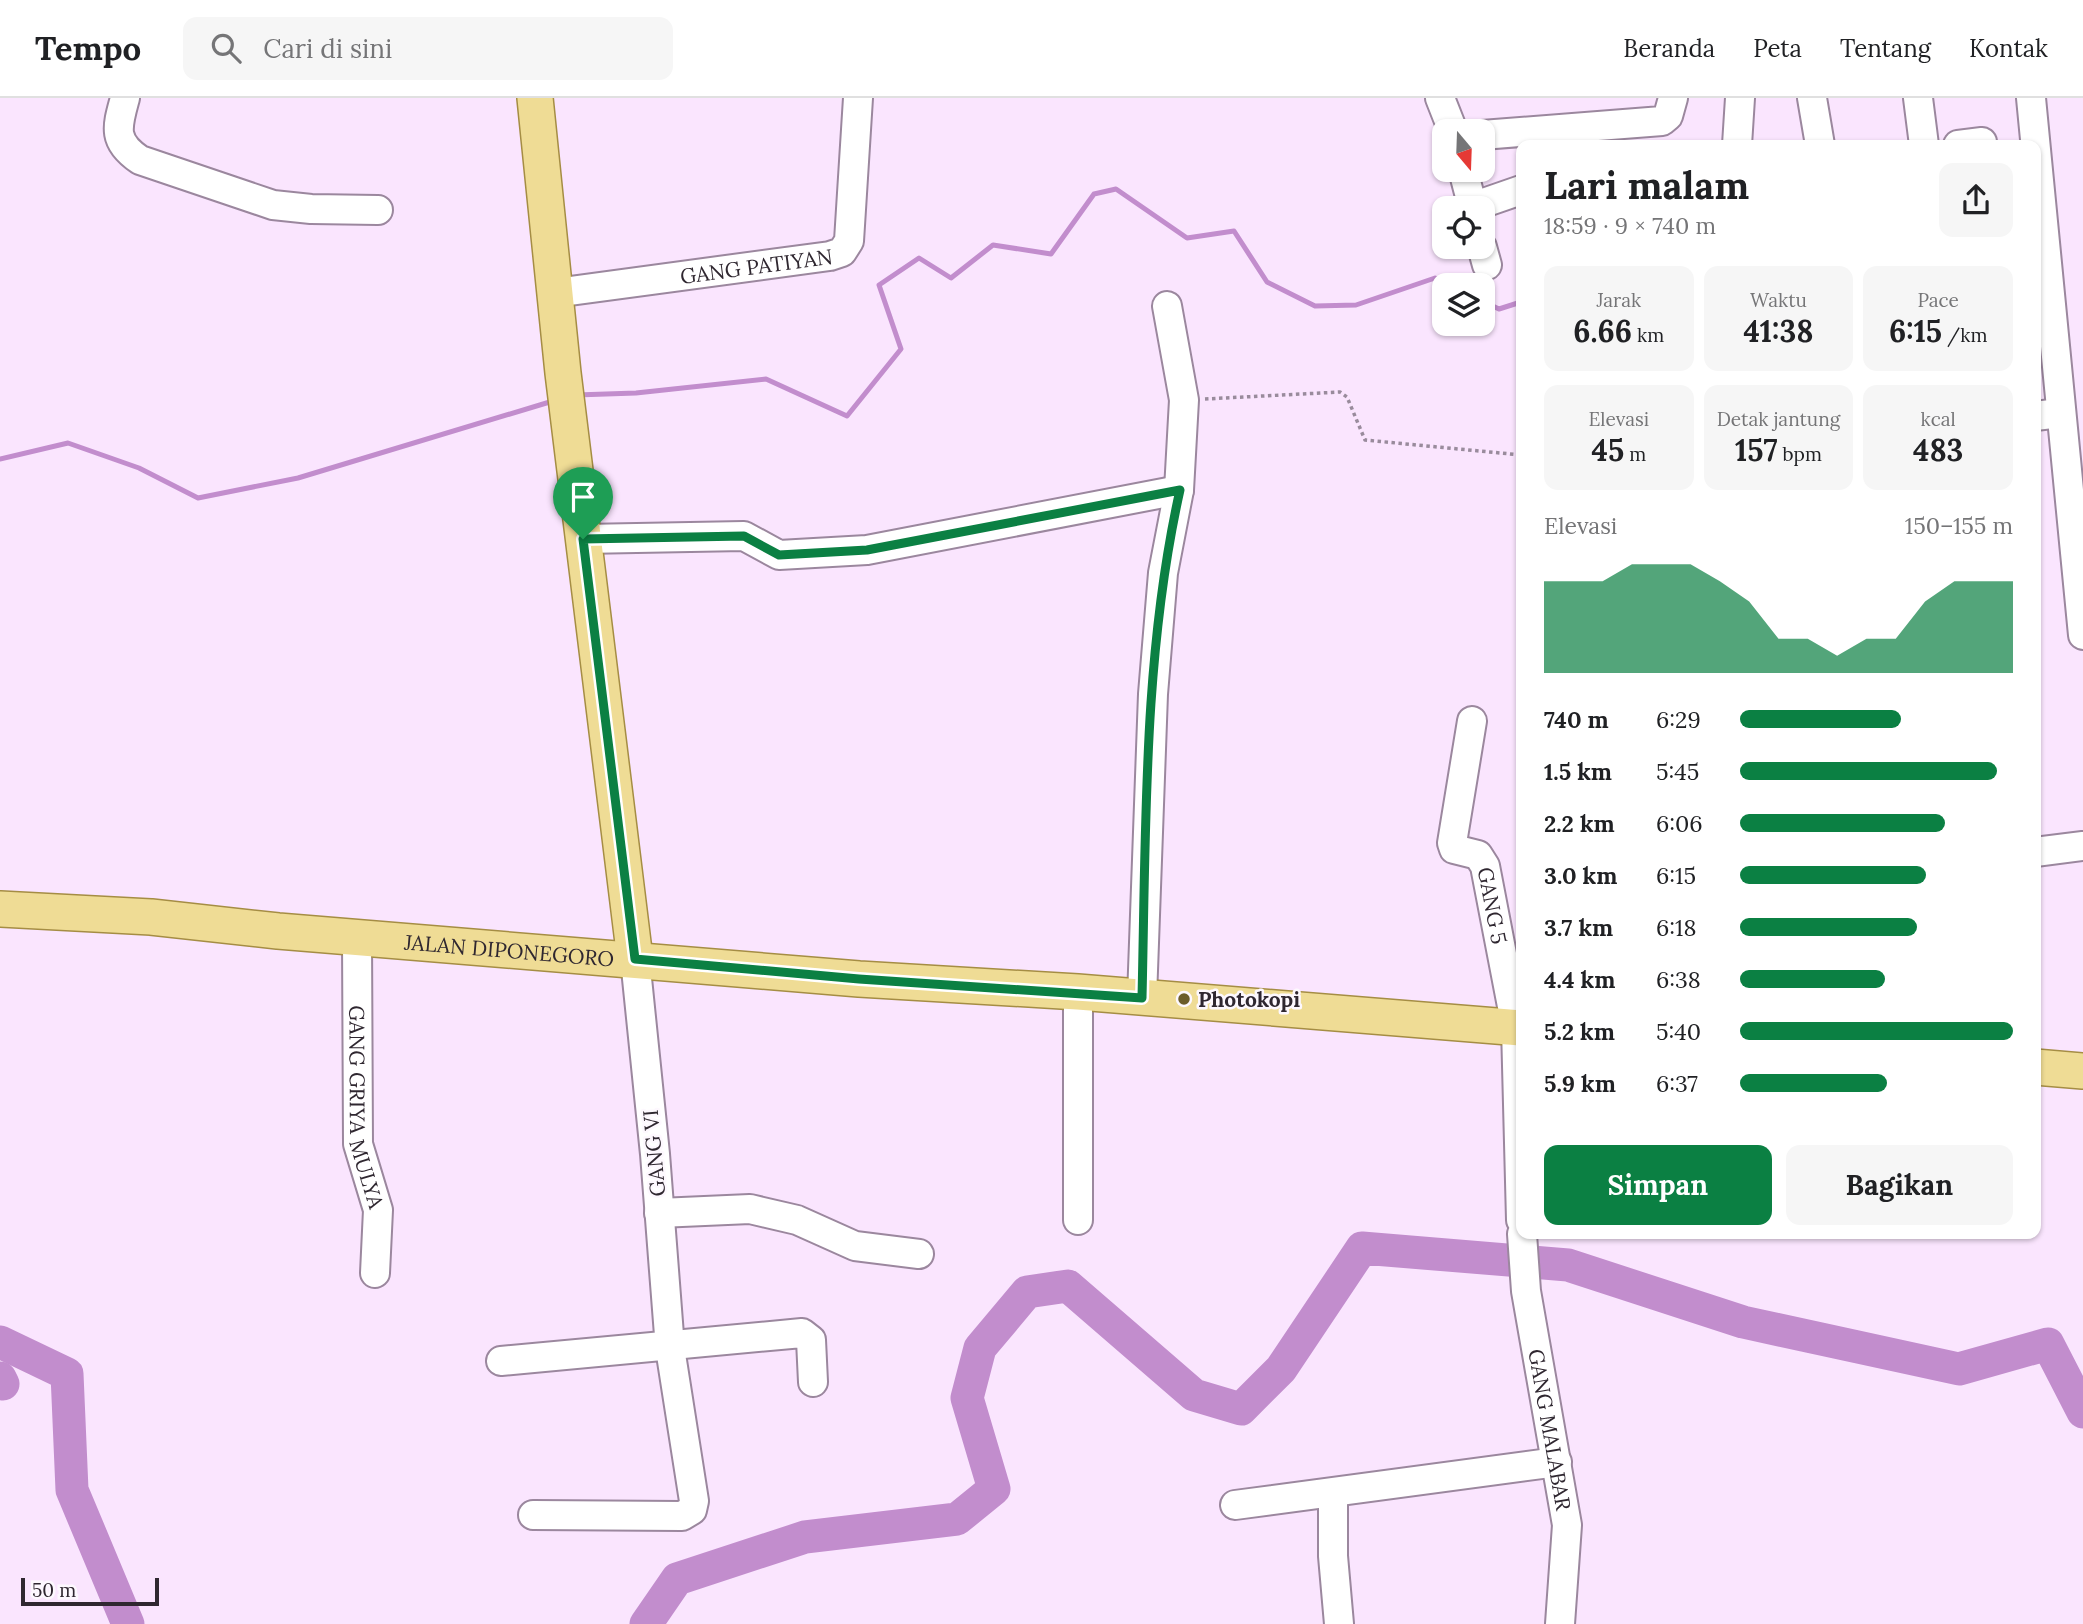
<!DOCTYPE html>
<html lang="id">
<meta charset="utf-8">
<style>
body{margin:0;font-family:Lora,serif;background:#f6f6f6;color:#202124;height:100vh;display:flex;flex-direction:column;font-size:26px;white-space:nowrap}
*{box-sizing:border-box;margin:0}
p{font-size:23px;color:#757577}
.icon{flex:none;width:38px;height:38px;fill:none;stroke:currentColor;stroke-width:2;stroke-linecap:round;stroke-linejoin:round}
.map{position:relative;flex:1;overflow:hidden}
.drawer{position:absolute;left:1516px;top:42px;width:525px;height:1099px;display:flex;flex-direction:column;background:#fff;border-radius:14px;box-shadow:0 2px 5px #0004}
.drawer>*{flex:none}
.needle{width:46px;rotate:161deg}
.tools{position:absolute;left:1432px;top:21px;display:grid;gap:14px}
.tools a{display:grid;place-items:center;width:63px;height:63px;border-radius:14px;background:#fff;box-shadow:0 2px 5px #0004;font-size:35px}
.scale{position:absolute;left:21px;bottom:18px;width:138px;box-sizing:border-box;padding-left:7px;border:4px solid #2f2730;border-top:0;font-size:19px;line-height:24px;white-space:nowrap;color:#2f2730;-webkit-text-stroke:5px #fdf8fe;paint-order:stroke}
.pin{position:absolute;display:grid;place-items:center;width:60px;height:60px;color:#fff;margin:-72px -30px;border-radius:50% 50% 50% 0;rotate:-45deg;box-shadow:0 0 7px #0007}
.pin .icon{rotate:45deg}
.round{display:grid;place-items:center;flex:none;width:74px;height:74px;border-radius:14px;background:#f6f6f6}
.overview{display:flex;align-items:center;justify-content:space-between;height:119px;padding:0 28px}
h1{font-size:38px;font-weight:700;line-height:52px}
.figures{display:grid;grid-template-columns:repeat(3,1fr);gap:10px;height:119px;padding:7px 28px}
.figures div{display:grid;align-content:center;border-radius:14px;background:#f6f6f6;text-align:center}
.figures b{font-size:30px;font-weight:700}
.figures small{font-size:19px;font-weight:400}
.figures p{font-size:19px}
.chart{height:196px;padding:14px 28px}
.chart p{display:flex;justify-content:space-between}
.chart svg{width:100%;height:126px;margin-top:7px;fill:#0b8043;opacity:.7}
.cta{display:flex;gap:14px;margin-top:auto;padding:14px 28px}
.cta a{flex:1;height:80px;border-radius:14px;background:#0b8043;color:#fff;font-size:28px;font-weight:700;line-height:80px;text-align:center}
.cta a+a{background:#f6f6f6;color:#202124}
ul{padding:0 28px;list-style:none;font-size:23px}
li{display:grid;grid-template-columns:112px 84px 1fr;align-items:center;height:52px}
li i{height:18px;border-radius:9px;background:#0b8043}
header{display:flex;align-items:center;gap:42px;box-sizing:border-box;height:98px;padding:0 35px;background:#fff;border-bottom:2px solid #e0e0e0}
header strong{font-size:33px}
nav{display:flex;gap:38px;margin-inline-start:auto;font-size:24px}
.search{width:490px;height:63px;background:#f6f6f6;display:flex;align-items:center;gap:18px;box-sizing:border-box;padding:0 24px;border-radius:14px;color:#757577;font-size:26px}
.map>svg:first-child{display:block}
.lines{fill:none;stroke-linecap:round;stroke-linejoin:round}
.stream{stroke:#c28dcd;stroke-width:5}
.river{stroke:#c28dcd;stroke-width:33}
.minor-casing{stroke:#9b879e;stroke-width:32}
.major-casing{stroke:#a58d44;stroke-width:38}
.path{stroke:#998b9c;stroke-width:3.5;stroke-dasharray:3.5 3.5;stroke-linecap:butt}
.minor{stroke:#fff;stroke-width:28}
.major{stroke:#efdc95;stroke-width:35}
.route-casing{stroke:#fff;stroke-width:14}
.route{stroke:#0b8043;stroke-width:9}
.poi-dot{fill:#6c5d2a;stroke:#fdf8fe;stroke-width:2.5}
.labels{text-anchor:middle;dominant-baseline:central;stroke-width:5;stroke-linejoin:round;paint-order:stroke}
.street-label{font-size:21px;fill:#2f2730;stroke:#fdf8fe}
.poi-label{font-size:21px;font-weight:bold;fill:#2f2730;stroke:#fdf8fe;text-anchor:start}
</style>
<header>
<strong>Tempo</strong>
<div class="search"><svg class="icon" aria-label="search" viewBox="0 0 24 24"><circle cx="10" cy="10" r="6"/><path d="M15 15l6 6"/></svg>Cari di sini</div>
<nav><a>Beranda</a><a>Peta</a><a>Tentang</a><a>Kontak</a></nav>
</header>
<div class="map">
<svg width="2083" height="1526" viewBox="0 0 2083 1526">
<rect width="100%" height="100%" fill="#fae5fe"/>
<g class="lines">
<!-- stream -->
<g class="stream">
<path d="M1482,203l17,8 22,-7"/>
<path d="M576,297l60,-2 130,-14 81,37 54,-67 -22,-64 40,-27 32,20 42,-33 58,9 43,-60 22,-5 71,49 47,-7 33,51 48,24 41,-1 79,-27 14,7"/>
<path d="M0,361l68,-16 71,25 59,30 100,-20 255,-77"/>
<path d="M0,1281l3,5"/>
</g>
<!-- river -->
<g class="river">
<path d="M0,1244l67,32 5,116 56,134"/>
<path d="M0,1280l3,6 -3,-1"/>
<path d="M646,1526l31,-45 128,-42 152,-18 37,-30 -27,-91 13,-50 47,-56 41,-6 126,109 47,14 40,-40 81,-121 206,17 175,57 216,47 89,-25 35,68"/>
</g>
<!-- minor casing -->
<g class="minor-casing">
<g id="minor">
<path d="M125,0c-8,29 -13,43 15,62l133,45 38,4 67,1"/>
<path d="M1440,0l13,33"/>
<path d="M1812,0l8,47"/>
<path d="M1918,0l6,47"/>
<path d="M2031,0l52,537"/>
<path d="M1482,37l180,-14 6,-5 5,-18"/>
<path d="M1737,47l3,-47"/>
<path d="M1958,47l24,-3"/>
<path d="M1463,72l10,38"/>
<path d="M1472,109l49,-17"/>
<path d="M1482,149l5,18"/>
<path id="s1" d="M555,195l275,-37 12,-4 7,-11 9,-143"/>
<path d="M2035,318l25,-3"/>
<path d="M583,441l161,-3 35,19 88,-5 312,-60"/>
<path id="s2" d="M1472,623l-20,122 2,6 24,6 7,11 31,161 5,193"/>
<path d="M2035,754l48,-6"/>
<path id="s3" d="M357,840l1,206 20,66 -3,63"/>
<path d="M1078,894v228"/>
<path d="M1142,900l11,-304 10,-121 16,-83 5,-90 -17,-94"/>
<path d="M659,1115l91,-4 47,11 58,26 64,8"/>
<path id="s4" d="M1522,1136l4,57 41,234 -7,99"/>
<path d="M501,1263l301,-28 9,7 2,42"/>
<path d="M1333,1396v62l6,68"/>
<path d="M1235,1407l322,-43"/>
<path d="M533,1417l149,1 10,-6 2,-9 -24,-153 -15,-194 -20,-195"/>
</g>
</g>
<!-- major casing -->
<g class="major-casing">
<g id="major">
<path d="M535,0l28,275 72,586"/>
<path id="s5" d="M0,811l151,8 127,14 581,48 219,13 443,36"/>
<path d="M2035,969l48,4"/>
</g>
</g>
<!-- path -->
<path class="path" d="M1205,301l135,-7 7,5 18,43 156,15"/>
<!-- minor -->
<use href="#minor" class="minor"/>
<!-- major -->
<use href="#major" class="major"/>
</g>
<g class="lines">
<!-- route casing -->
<g class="route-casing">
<path id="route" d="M1180,392c-37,165 -34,339 -38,508l-283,-19 -224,-20 -52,-420 161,-3 35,19 88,-5z"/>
</g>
<!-- route -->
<use href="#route" class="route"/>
</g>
<!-- markers -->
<circle class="poi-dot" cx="1184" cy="901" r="7"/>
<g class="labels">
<!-- street labels -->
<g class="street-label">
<text stroke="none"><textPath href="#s1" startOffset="203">GANG PATIYAN</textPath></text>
<text stroke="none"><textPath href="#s2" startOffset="208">GANG 5</textPath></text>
<text stroke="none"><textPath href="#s5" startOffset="511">JALAN DIPONEGORO</textPath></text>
<text stroke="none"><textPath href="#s3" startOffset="170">GANG GRIYA MULYA</textPath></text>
<text transform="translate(654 1055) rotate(-95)">GANG VI</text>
<text stroke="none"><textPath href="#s4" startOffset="198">GANG MALABAR</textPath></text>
</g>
<!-- poi labels -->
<g class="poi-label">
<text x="1198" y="901">Photokopi</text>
</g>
</g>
</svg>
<div class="tools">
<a><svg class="needle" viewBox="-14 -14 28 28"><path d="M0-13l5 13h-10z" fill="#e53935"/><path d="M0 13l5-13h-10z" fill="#757577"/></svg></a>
<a><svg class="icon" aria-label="locate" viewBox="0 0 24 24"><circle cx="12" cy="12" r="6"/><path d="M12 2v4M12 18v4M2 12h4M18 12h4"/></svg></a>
<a><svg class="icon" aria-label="layers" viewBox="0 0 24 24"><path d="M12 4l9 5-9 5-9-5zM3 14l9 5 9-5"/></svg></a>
</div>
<div class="scale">50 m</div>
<div class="pin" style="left:583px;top:441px;background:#1e9e55"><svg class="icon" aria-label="arrive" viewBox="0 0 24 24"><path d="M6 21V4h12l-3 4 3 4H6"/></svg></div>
<section class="drawer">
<div class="overview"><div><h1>Lari malam</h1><p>18:59 · 9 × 740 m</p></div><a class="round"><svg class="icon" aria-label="share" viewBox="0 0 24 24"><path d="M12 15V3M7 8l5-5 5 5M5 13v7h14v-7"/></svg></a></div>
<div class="figures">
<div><p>Jarak</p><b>6.66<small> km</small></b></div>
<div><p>Waktu</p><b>41:38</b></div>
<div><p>Pace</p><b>6:15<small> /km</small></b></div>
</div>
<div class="figures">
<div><p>Elevasi</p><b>45<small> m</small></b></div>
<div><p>Detak jantung</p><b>157<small> bpm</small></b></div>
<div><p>kcal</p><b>483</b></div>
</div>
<div class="chart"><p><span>Elevasi</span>150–155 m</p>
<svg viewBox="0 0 160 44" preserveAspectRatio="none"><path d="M0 44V12L10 12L20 12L30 6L40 6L50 6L60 12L70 19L80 32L90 32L100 38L110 32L120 32L130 19L140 12L150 12L160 12V44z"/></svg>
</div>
<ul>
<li><b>740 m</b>6:29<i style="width:59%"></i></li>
<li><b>1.5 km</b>5:45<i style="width:94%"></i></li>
<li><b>2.2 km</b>6:06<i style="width:75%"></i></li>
<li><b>3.0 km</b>6:15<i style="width:68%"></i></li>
<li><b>3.7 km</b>6:18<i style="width:65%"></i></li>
<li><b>4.4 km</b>6:38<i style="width:53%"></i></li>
<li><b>5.2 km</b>5:40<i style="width:100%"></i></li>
<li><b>5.9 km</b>6:37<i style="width:54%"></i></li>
</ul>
<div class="cta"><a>Simpan</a><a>Bagikan</a></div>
</section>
</div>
